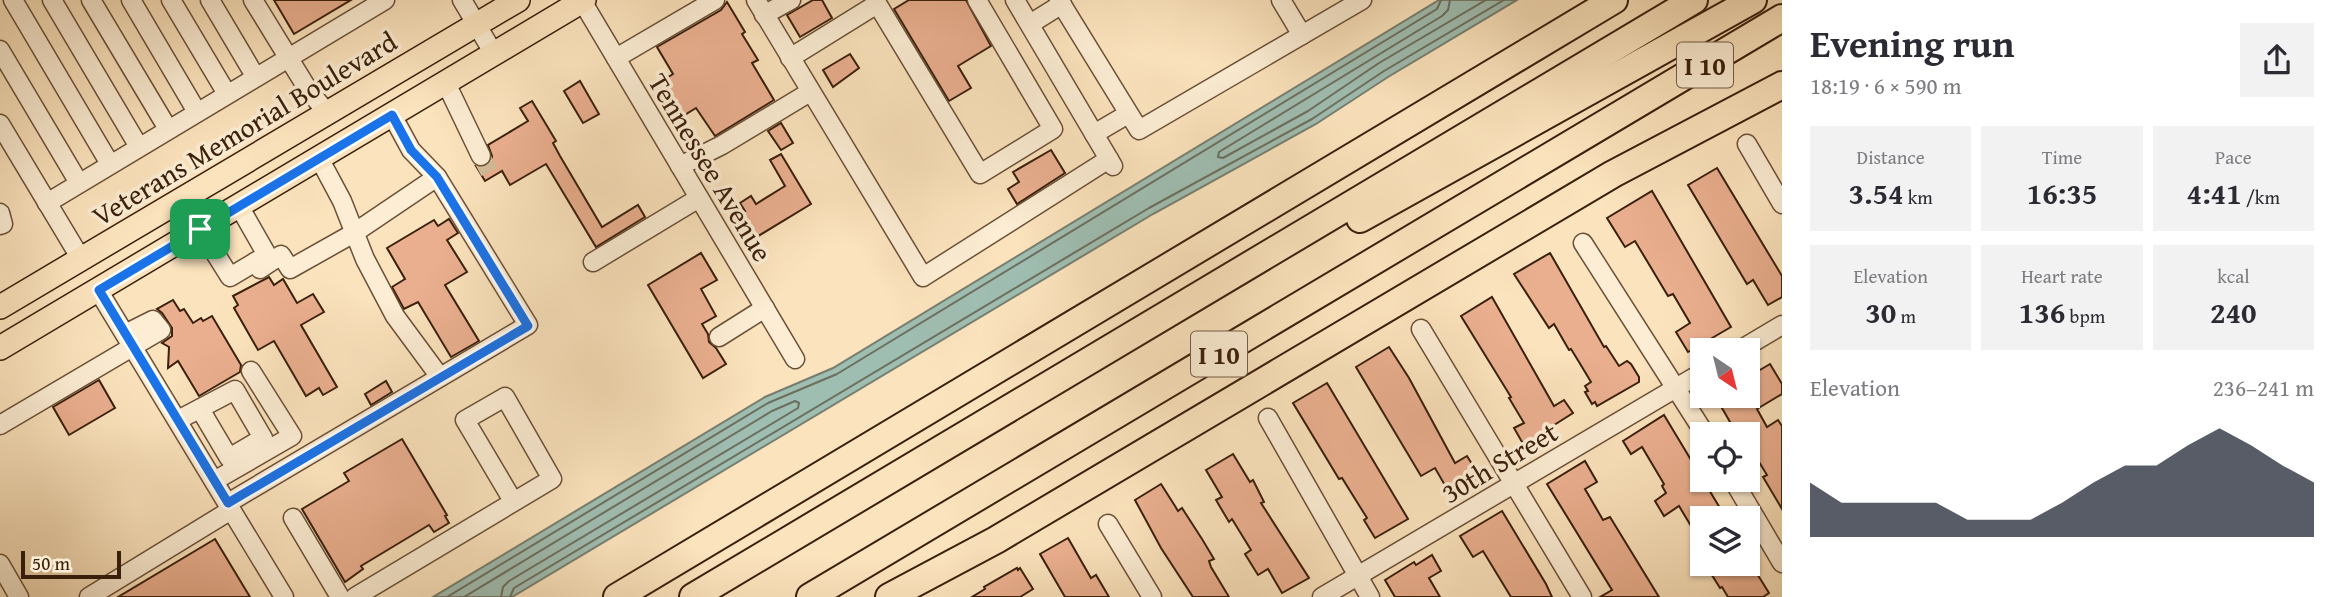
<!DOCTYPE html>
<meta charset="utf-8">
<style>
body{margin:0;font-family:"Gentium Book Plus",serif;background:#f2f2f3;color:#2b2b33;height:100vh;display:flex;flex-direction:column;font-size:26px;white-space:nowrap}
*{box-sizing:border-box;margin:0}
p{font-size:23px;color:#7c7c81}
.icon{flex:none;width:38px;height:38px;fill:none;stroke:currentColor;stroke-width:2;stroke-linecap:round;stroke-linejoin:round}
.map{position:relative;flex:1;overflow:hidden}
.side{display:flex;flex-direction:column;background:#fff;width:560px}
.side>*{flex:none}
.needle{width:46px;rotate:145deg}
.buttons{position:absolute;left:1690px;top:338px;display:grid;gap:14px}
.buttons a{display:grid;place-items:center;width:70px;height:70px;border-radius:0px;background:#fff;box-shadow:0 2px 5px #0004;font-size:35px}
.scale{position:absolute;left:21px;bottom:18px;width:100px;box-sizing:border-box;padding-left:7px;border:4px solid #3a1f0a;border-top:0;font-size:19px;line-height:24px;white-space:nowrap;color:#3a1f0a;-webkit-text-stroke:5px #fcedd4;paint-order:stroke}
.pin{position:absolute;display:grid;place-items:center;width:60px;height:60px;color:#fff;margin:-30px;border-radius:14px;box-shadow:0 4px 10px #0006}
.round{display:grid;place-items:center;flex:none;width:74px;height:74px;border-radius:0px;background:#f2f2f3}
.overview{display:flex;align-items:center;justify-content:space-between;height:119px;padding:0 28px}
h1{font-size:38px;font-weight:700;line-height:52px}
.stats{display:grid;grid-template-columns:repeat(3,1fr);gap:10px;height:119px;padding:7px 28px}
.stats div{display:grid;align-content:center;border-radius:0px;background:#f2f2f3;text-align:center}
.stats b{font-size:30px;font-weight:700}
.stats small{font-size:19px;font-weight:400}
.stats p{font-size:19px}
.chart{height:196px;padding:14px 28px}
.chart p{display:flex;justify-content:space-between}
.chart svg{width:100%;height:126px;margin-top:7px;fill:#111827;opacity:.7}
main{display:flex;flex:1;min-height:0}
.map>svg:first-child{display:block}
.water{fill:#9fbeb2;stroke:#777e6f;stroke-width:2}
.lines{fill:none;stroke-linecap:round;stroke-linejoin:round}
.shore{stroke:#6c6e5e;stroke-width:2}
.building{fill:#eaaf8f;stroke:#3a1f0a;stroke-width:2}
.minor-tunnel{stroke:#d4bc99;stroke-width:18;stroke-dasharray:18 9;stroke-linecap:butt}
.minor-casing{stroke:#6a5037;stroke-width:21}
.major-casing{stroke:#3a1f0a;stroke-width:26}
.highway-casing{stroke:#3a1f0a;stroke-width:30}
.minor{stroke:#fcedd4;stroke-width:18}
.major{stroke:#fbe3bd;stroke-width:23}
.highway{stroke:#fbe3bd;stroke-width:26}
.route-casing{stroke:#fff;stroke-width:14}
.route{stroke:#1a73e8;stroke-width:9}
.labels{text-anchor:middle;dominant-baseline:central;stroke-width:7;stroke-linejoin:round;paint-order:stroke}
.shield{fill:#fcedd4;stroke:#745d47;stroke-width:2}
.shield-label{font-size:26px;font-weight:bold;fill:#3a1f0a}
.street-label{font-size:28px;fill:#3a1f0a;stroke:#fcedd4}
</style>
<main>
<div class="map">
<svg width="1782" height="597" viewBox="0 0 1782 597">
<rect width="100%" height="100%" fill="#fbe3bd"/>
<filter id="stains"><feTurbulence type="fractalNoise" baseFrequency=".00286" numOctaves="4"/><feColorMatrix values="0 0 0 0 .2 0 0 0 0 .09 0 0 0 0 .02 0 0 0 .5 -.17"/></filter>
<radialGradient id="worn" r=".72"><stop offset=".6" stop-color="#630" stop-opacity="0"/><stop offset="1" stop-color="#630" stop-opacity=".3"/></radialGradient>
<!-- water -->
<path class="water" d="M1439,0h78l-129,77 -72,47 -163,90 -641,383h-79l332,-200 68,-29z"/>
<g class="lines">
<!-- shore -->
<g class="shore">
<path d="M1450,0l-2,10 -6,6 -223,136 -1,5 5,1 85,-47 71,-48 107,-63"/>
<path d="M447,597l321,-194 69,-29 600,-365 4,-9"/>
<path d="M464,597l308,-186 23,-10 4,2 -1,5 -289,173 -6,6 -2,10"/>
<path d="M510,597l4,-9 635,-380 163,-89 72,-48 120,-71"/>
</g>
</g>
<!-- building -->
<g class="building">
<path d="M274,0h77l-57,34z"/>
<path d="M813,0h9l10,18 -32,19 -13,-22z"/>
<path d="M909,0h57l25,46 -33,20 13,22 -22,13 -55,-92z"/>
<path d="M727,2l18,30 -3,2 16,26 -6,3 22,37 -59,36 -19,-28 -18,11 -21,-35 16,-10 -16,-27 64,-37z"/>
<path d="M850,54l9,14 -26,19 -10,-17z"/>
<path d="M580,81l19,33 -16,9 -19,-32z"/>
<path d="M532,101l24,40 -3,2 7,13 42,71 36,-22 7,12 -49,30 -50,-83 -36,21 -8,-14 -17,10 -9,-15h9l6,-4 1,-6 -4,-11 40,-24 -8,-13z"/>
<path d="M781,123l12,20 -12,7 -13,-19z"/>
<path d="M1051,150l14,23 -48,31 -9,-15 11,-7 -6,-10z"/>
<path d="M781,154l30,50 -61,37 -15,-25 10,-5 -5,-8 11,-7 5,8 29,-18 -15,-26z"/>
<path d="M1717,168l65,108v21l-14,8 -15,-25 -6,4 -59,-99z"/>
<path d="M1652,191l79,136 -43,25 -12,-20 14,-9 -17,-29 -5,2 -33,-55 -10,6 -18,-29z"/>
<path d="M449,219l9,14 -11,7 20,32 -22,13 34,56 -28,16 -33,-55 -14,7 -12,-22 13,-8 -18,-31 47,-28 4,6z"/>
<path d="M701,253l16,27 -16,9 15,27 -14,8 6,10 1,8 7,6 10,16 -23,14 -55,-93z"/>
<path d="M1550,253l54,94 2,-1 13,20 8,-5 4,3 8,13v5l-42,24 -2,-4 -3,2 -7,-12 3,-1 -3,-5 6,-4 -12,-20 -8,-13 -2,1 -15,-26 -5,4 -35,-54z"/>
<path d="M269,277l5,8 9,-6 14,24 16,-9 11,18 -23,13 36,62 -14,8 -4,-7 -13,8 -32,-55 -16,9 -24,-42 4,-3 -5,-9z"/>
<path d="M1492,297l62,109 10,-6 9,13 -22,14 3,6 -28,16 -12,-21 10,-5 -15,-25 2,-1 -50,-81z"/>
<path d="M173,300l7,11 4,-2 9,14 8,-5 2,3 9,-5 29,49 -1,7 -41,24 -21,-35 -10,7 1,-21 -7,-4 10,-7v-8l-10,-15 -5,-4z"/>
<path d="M1389,347l20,31 46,85 12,-7 13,21 -30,17 -15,-26 -14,8 -65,-109z"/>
<path d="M1770,364l12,20v10l-25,15 10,18 11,-7 4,6v83l-19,-32 4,-2 -19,-31v-10h-11l-22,-38h33v-19z"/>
<path d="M99,380l16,28 -46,27 -16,-28z"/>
<path d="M386,381l6,11 -21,13 -6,-11z"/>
<path d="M1327,383l81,136 -33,19 -11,-18 3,-2 -25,-40 -3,1 -46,-76z"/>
<path d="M1664,415l62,103h-23v28l-24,-40 -15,10 -9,-15 11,-8 -4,-7 2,-2 -22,-37 -11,7 -8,-13z"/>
<path d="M402,439l45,76 -2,1 4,7 -15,9 -5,-7 -68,41 2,3 -18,13 -43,-73 47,-28 -5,-8z"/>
<path d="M1233,454l17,28 3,-2 11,22 -3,1 48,75 -27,15 -14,-24 -10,6 -13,-21 6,-4 -19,-31 -3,3 -13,-22 6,-3 -16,-27z"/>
<path d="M1585,461l12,21 -12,7 18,31 7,-3 49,80h-59l12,-7 -65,-106z"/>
<path d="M1161,484l14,22 3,5 4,-3 20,31 12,20 -5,2 2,6 18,30h-36l-32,-49 -26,-48z"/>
<path d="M1502,511l44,73 6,13h-41l-28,-46 -10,6 -13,-21z"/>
<path d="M1068,538l23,40 5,-3 13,22h-44l-25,-43z"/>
<path d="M215,539l35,58h-132z"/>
<path d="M1432,555l9,16 -12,7 11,19h-45l-10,-17 29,-18 2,3z"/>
<path d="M1705,564h46l18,29 -6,4h-35l-6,-10 -2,1z"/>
<path d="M1017,568l1,2 2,-2 13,21 -13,8h-48l13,-8 -1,-2z"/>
</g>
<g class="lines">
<!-- minor-tunnel -->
<path class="minor-tunnel" d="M481,156l11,21"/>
<!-- minor casing -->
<g class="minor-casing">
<g id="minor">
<path d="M13,0l97,164"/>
<path d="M52,0l87,147"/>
<path d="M91,0l77,129"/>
<path d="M131,0l66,112"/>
<path d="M171,0l56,94"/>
<path d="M210,0l45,76"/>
<path d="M253,0l54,88 20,25"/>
<path d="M462,0l32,54"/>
<path d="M756,0l167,277 186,-118"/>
<path d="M875,0l105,174 73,-45 -76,-129"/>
<path d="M1015,0l98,166"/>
<path d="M1059,0l80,130 223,-130"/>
<path d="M1281,0l21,35"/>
<path d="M582,1l213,358"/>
<path d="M764,15l27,-15"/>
<path d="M1030,24l32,-20"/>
<path d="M0,50l79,133"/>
<path d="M616,58l99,-58"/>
<path d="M790,58l87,-54"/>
<path d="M446,83l35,73"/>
<path d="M0,124l81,135"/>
<path d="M1094,134l34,-20"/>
<path d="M1747,144l35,60"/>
<path d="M319,158l23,43 23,58 30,57 45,61"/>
<path d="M680,166l42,-21 88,-53"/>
<path d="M47,203l338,-203"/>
<path d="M0,213l3,11 -3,1"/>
<path d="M200,229l30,48 37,-22 -28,-49"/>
<path d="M1583,243l122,191"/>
<path d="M255,262l5,7 21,-14 9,14 64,-36 83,-56"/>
<path d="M593,262l106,-64"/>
<path d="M98,290l186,307"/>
<path d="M1421,329l161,268"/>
<path d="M719,337l46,-29"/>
<path d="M1740,350l42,-25"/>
<path d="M1268,418l102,179"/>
<path d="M178,420l57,-30 28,48 -34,20 -29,-49"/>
<path d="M0,425l161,-95 -8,-10 -28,14"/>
<path d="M1733,480l49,83"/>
<path d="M214,481l78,-45 -41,-65"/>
<path d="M228,503l300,-178 -91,-148 -26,-27 -19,-35"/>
<path d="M293,518l47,79"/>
<path d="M1108,524l44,73"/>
<path d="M0,564l19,33"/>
<path d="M89,597l142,-87"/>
<path d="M355,597l197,-118 -47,-82 -40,23 48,81"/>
<path d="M1322,597l381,-225"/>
</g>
</g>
<!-- major casing -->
<g class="major-casing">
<g id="major">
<path d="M0,307l518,-307"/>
<path d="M0,348l584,-348"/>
</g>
</g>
<!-- highway casing -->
<g class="highway-casing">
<g id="highway">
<path d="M1360,219l393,-219"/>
<path d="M617,597l997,-597"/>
<path d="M693,597l1001,-597"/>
<path d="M810,597l972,-579"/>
<path d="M889,597l107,-57 617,-366 169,-89"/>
</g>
</g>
<!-- minor -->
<use href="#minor" class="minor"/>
<!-- major -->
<use href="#major" class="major"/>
<!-- highway -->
<use href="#highway" class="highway"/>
</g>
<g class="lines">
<!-- route casing -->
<g class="route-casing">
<path id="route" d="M392,115l19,35 26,27 91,149 -300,177 -129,-213z"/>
</g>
<!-- route -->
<use href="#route" class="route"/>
</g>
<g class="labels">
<!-- shield labels -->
<g class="shield">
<rect x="1677" y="42.5" width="56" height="45" rx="5"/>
<rect x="1191" y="331.5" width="56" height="45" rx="5"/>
</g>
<g class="shield-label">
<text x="1705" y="65">I 10</text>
<text x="1219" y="354">I 10</text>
</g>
<!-- street labels -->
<g class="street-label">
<text transform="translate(244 128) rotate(-31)">Veterans Memorial Boulevard</text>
<text transform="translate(711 167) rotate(59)">Tennessee Avenue</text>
<text transform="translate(1499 462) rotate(-31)">30th Street</text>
</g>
</g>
<rect width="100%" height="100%" filter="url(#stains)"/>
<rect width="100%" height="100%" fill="url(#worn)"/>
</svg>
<div class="buttons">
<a><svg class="needle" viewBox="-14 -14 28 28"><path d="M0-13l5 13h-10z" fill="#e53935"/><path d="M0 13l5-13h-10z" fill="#7c7c81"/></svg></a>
<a><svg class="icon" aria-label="locate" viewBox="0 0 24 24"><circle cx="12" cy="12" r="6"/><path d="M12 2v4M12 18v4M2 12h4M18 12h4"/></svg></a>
<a><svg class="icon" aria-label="layers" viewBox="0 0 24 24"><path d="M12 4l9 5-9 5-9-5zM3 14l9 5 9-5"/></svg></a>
</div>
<div class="scale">50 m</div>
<div class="pin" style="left:200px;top:229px;background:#1e9e55"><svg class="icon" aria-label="arrive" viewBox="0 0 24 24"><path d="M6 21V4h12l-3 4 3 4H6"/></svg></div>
</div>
<section class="side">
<div class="overview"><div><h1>Evening run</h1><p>18:19 · 6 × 590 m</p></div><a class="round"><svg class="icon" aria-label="share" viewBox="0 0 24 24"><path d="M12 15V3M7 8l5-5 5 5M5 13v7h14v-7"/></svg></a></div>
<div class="stats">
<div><p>Distance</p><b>3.54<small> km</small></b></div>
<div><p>Time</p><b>16:35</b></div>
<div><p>Pace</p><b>4:41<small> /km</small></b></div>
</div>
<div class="stats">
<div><p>Elevation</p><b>30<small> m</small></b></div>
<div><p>Heart rate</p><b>136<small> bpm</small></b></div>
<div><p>kcal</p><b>240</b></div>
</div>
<div class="chart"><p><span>Elevation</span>236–241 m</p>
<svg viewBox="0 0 160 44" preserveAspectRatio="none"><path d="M0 44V25L10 32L20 32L30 32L40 32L50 38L60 38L70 38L80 32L90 25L100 19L110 19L120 12L130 6L140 12L150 19L160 25V44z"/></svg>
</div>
</section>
</main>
